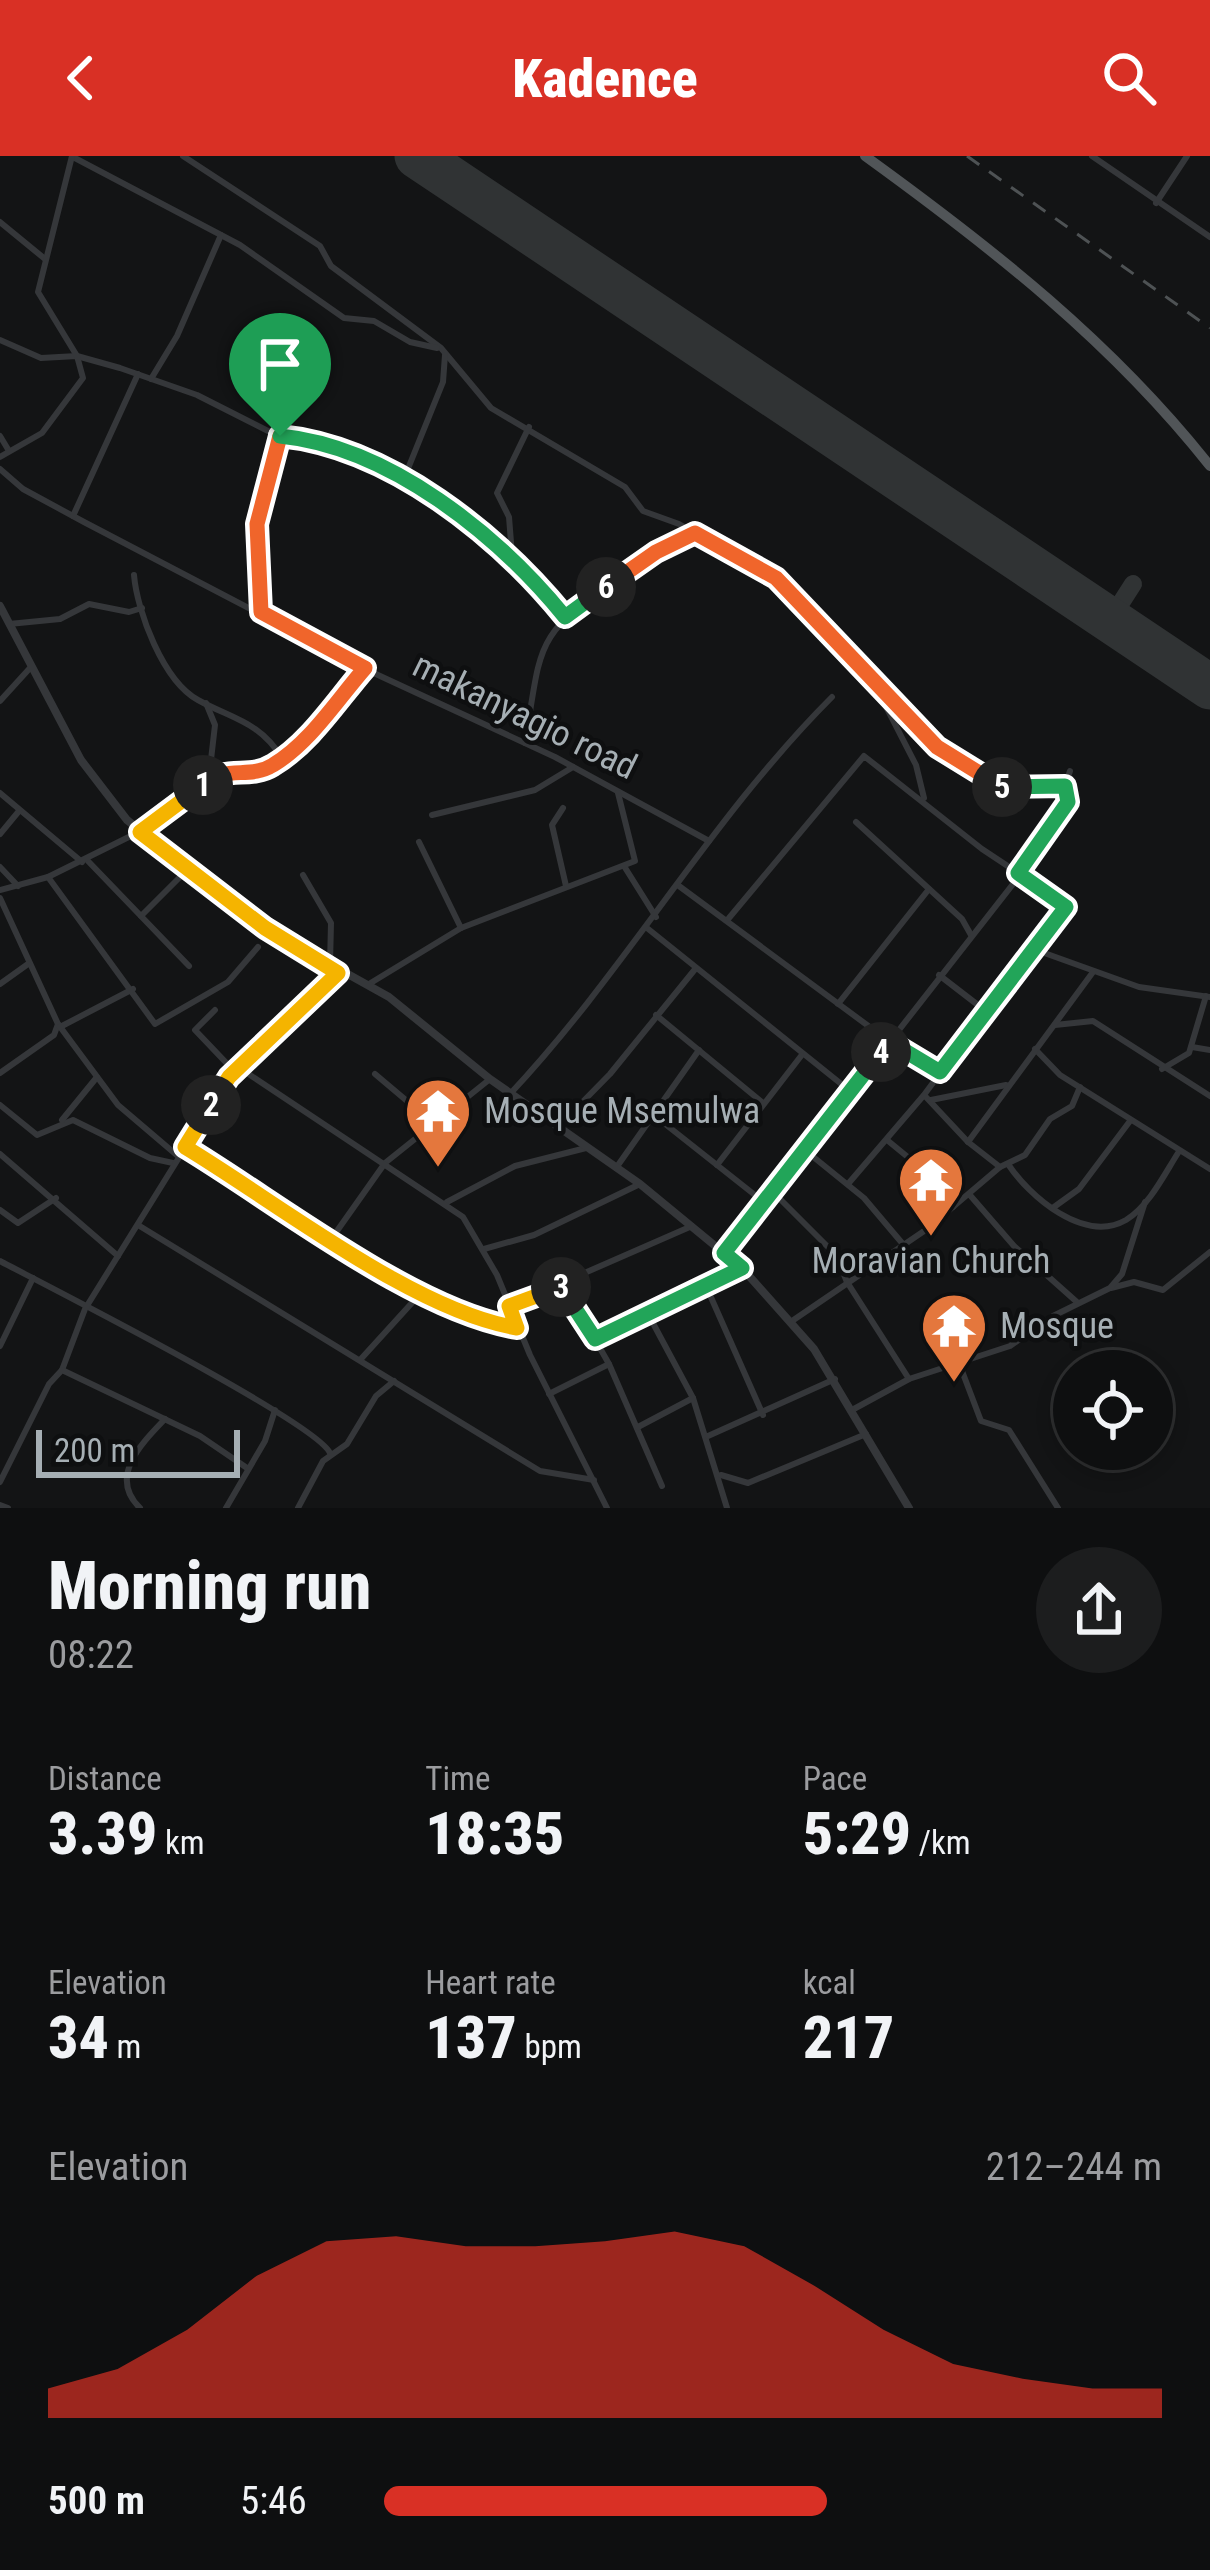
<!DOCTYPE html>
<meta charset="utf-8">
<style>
body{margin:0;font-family:"Roboto Condensed",sans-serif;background:#1c1d1e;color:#f1f3f6;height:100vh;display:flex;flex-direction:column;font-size:45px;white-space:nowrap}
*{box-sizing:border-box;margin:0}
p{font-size:39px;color:#9b9c9f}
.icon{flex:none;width:66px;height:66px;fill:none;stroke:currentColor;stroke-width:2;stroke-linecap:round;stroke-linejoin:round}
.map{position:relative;height:1352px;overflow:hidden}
.panel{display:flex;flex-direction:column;background:#0e0f10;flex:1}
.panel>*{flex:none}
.tools{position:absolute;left:1053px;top:1194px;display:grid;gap:24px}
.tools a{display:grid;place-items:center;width:120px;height:120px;border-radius:50%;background:#0e0f10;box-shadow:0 6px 18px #0003,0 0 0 3px #2e2f30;font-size:60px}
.scale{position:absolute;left:36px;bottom:30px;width:204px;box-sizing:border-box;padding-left:12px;border:6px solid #a6afb4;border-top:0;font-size:33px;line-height:42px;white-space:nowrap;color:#a6afb4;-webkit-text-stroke:9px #0e0f10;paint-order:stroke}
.pin{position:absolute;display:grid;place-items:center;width:102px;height:102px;color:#fff;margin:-123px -51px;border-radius:50% 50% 50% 0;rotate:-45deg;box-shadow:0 0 12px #0007}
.pin .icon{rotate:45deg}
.km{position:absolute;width:60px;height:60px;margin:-30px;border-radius:50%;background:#222;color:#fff;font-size:33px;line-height:60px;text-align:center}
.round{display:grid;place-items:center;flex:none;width:126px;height:126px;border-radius:63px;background:#1c1d1e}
.overview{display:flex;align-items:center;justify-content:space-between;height:204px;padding:0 48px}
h1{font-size:66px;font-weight:800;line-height:90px}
.figures{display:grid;grid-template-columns:repeat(3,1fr);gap:18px;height:204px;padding:12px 48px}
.figures div{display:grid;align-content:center}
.figures b{font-size:60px;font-weight:800}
.figures small{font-size:33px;font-weight:400}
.figures p{font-size:33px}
.chart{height:336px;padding:24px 48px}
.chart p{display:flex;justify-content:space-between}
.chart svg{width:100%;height:216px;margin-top:12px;fill:#d93025;opacity:.7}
ul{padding:0 48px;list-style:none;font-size:39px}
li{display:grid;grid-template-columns:192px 144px 1fr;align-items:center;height:90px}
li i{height:30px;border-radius:15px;background:#d93025}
header{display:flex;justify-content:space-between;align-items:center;height:156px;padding:0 48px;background:#d93025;color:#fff;font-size:54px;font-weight:800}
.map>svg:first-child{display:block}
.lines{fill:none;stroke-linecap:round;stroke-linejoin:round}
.taxiway{stroke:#303334;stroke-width:18}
.runway{stroke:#303334;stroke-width:45}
.minor{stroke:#35373a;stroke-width:6}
.tertiary{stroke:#35373a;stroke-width:8}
.primary{stroke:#515558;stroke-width:10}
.rail{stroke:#4e5254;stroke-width:3;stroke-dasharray:15 12;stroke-linecap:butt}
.split-1-casing{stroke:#fff;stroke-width:24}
.split-2-casing{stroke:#fff;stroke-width:24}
.split-3-casing{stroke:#fff;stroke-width:24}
.split-4-casing{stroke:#fff;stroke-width:24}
.split-5-casing{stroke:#fff;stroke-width:24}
.split-6-casing{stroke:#fff;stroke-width:24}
.split-7-casing{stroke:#fff;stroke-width:24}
.split-1{stroke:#f0652b;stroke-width:15}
.split-2{stroke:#f5b400;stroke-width:15}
.split-3{stroke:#f5b400;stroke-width:15}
.split-4{stroke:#22a559;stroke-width:15}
.split-5{stroke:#22a559;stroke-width:15}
.split-6{stroke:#f0652b;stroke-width:15}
.split-7{stroke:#22a559;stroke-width:15}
.labels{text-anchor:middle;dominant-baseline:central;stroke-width:9;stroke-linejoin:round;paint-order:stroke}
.street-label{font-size:36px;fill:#a6afb4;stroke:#0e0f10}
.poi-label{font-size:36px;fill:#a6afb4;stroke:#0e0f10;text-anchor:start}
</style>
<header><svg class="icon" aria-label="back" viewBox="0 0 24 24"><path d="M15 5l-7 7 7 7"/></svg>Kadence<svg class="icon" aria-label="search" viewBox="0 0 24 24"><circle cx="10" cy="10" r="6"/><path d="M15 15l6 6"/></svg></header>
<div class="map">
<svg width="1210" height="1352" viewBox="0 0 1210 1352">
<rect width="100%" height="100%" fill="#131415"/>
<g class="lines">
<!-- taxiway -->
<g class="taxiway">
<path d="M1110,464l23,-36"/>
<path d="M1209,530l1,-2"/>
</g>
<!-- runway -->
<path class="runway" d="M417,0l793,531"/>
<!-- minor -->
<g class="minor">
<path d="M183,0l137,90 11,20 110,82 50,60 134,79 18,24 36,13 96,54 102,110 92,82 35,18 61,-2"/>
<path d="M1092,0l118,81"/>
<path d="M73,1l167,88 104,73 30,3 36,21 27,6"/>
<path d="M1156,47l31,-47"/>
<path d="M0,66l45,37"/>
<path d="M0,184l41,18 36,-2 43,12 77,27 83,42 56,12 67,32 108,73 54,63"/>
<path d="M151,223l26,-43 44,-101"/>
<path d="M0,280l9,15"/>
<path d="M0,301l42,-24 41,-55 -6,-22 -39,-64 34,-136"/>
<path d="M0,313l23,20 61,33 281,147 190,88 154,84"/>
<path d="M403,325l40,-99 2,-27"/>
<path d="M73,360l65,-142"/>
<path d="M512,399l-3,-38 -12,-24 32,-66"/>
<path d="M134,419c3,36 29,106 64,125 34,19 61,21 84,58"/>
<path d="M261,454l-4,-87 23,-86"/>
<path d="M9,468l51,-5 29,-15 40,8 13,-4"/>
<path d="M880,539l36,70 8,33"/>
<path d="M0,545l30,-33"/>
<path d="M206,547l9,22 -6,52"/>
<path d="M525,587c17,-101 8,-108 97,-166 24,-16 44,-34 72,-43"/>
<path d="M0,637l82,69"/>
<path d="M563,652l-11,17 14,61"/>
<path d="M432,659l103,-25 38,-23"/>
<path d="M856,666l106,97 9,16"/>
<path d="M0,678l19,-23"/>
<path d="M419,686l42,86"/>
<path d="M87,704l102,106"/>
<path d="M624,710l32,51"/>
<path d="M0,711l18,19"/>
<path d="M1018,717l50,-71 -3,-16 5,-15"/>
<path d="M303,719l28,48 -1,41"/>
<path d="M48,721l107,147 73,-42 30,-35"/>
<path d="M679,730l211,156 50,29"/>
<path d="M0,734l48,-13 109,-54 66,-53c72,3 99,-52 142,-101"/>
<path d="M0,742l58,126 -4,11 -54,38"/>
<path d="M141,760l45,-45"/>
<path d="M729,762l135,-162 118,93 83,55 -141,191 -76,89"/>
<path d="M647,772l203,163"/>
<path d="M1036,794l103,37 71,10"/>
<path d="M939,819l48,37"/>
<path d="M0,828l28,-20"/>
<path d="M369,828l92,-56 174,-67 -17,-68"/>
<path d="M838,848l91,-115"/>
<path d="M215,854l-20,20 40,42"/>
<path d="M656,859l107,88"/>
<path d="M58,868l60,81 61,52"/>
<path d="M1055,869l38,-4 117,75"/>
<path d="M60,871l73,-38"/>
<path d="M1192,891l18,3"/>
<path d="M1035,893l25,26 150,94"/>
<path d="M1162,913l27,-16 17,-57"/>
<path d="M239,914l99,-97"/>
<path d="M375,918l32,27 43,14"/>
<path d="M510,938c117,-125 201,-276 322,-397"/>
<path d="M925,940l43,46 32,25"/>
<path d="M931,944l75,-15"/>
<path d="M0,949l37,30 36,-15 77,38 23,5"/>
<path d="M655,960l110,87"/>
<path d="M62,964l35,-43"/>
<path d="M558,971l52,-53 86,-106"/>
<path d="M887,984l39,32 27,35"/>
<path d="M968,986l125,-170"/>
<path d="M185,991c96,58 224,162 332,181"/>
<path d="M806,995l58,47 38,45"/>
<path d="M0,998l118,102"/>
<path d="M1008,1008c21,32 76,80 118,56 23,-14 38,-45 52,-67"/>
<path d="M717,1009l84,-109"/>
<path d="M616,1012l83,-118"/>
<path d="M773,1036l63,63 11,27 62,97"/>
<path d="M969,1038l45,52 64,57"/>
<path d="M447,1046l68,-36 71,-18"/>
<path d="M1054,1051l25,-18 51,-68"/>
<path d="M0,1054l18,13 38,-25"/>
<path d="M138,1069l402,246 54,9"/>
<path d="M332,1082l53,-75 105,-84"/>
<path d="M484,1093l50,-14 106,-51"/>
<path d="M724,1098l296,-379"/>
<path d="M0,1105c49,26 316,161 330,192"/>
<path d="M564,1129l45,79 53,122"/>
<path d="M706,1130l57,129"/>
<path d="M1111,1132l23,-6 29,8 47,-38"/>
<path d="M509,1150l183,-80"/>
<path d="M647,1156l46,86 34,110"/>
<path d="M792,1165l135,-92 73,-62 25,-12 25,-36 22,-13 8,-19"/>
<path d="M595,1183l147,-71"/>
<path d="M0,1190l33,-68"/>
<path d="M360,1204l60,-66"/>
<path d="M959,1207l22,58 28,9 49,78"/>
<path d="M62,1214l23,-61 144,-232 15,-6 219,146 34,58 33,80 77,153"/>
<path d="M549,1238l60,-30"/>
<path d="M852,1254l57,-31 101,-33 43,-30 57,-28 12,-14 23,-72"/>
<path d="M638,1271l55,-29"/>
<path d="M708,1280l127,-57"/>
<path d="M721,1319l27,8 118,-49"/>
<path d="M0,1326l49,-98 13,-14 138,66 47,32"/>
<path d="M0,1349l8,3"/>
<path d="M140,1352c-32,-31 1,-64 25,-89"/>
<path d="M226,1352l39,-67 10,-31"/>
<path d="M298,1352l25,-47 24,-17 29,-48 18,-15"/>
</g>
<!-- tertiary -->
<path class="tertiary" d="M0,450l81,154 46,60 138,108 124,69 101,82 150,105 102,84 72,81 95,159"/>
<!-- primary -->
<path class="primary" d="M865,0c127,92 247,186 345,310"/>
<!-- rail -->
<path class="rail" d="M967,0l243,172"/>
</g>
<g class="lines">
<!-- split-1 casing -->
<g class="split-1-casing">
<path id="split-1" d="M203,629c23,-21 46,-5 70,-20 37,-22 64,-65 92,-97l-104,-56 -4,-88 23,-88"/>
</g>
<!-- split-2 casing -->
<g class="split-2-casing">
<path id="split-2" d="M203,629l-63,47 125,96 73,45 -109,104 -18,28"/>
</g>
<!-- split-3 casing -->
<g class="split-3-casing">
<path id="split-3" d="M211,949l-26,42c93,56 229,164 332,181l-8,-22 52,-19"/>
</g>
<!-- split-4 casing -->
<g class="split-4-casing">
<path id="split-4" d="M561,1131l34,52 147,-71 -18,-15 157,-201"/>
</g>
<!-- split-5 casing -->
<g class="split-5-casing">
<path id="split-5" d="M881,896l9,-10 50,30 126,-165 -48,-34 50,-71 -3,-16 -63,1"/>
</g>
<!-- split-6 casing -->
<g class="split-6-casing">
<path id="split-6" d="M606,431l50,-35 39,-19 81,45 161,169 65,40"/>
</g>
<!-- split-7 casing -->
<g class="split-7-casing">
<path id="split-7" d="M280,280c110,11 218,99 285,181l41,-30"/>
</g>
<!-- split-1 -->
<use href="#split-1" class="split-1"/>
<!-- split-2 -->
<use href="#split-2" class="split-2"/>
<!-- split-3 -->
<use href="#split-3" class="split-3"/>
<!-- split-4 -->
<use href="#split-4" class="split-4"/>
<!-- split-5 -->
<use href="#split-5" class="split-5"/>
<!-- split-6 -->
<use href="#split-6" class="split-6"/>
<!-- split-7 -->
<use href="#split-7" class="split-7"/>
</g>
<!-- icons -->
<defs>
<g id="temple-pin" transform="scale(3.45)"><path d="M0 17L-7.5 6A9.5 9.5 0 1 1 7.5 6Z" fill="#e4773d" stroke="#0e0f10"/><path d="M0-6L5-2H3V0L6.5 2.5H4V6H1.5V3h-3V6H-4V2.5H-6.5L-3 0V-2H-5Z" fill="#fff"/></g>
</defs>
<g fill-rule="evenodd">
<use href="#temple-pin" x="438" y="955"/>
<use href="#temple-pin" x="931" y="1024"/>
<use href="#temple-pin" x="954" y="1170"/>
</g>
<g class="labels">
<!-- street labels -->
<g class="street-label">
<text transform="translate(525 560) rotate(26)">makanyagio road</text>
</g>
<!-- poi labels -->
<g class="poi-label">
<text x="484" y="955">Mosque Msemulwa</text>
<text x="931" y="1105" text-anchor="middle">Moravian Church</text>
<text x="1000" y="1170">Mosque</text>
</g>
</g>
</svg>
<div class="tools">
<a><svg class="icon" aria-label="locate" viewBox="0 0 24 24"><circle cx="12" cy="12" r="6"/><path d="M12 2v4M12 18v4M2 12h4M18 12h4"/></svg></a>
</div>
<div class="scale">200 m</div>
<div class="pin" style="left:280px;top:280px;background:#1e9e55"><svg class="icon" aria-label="arrive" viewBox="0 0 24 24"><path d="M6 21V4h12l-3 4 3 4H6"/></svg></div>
<b class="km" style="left:203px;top:629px">1</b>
<b class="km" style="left:211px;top:949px">2</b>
<b class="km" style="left:561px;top:1131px">3</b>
<b class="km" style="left:881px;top:896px">4</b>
<b class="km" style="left:1002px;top:631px">5</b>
<b class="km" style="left:606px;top:431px">6</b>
</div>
<section class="panel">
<div class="overview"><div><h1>Morning run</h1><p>08:22</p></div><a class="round"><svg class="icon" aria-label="share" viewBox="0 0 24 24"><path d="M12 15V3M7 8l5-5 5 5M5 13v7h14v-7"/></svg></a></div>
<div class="figures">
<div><p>Distance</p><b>3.39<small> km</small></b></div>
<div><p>Time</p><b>18:35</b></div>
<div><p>Pace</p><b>5:29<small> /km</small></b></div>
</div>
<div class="figures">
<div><p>Elevation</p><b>34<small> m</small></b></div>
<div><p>Heart rate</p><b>137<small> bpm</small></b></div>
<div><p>kcal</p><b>217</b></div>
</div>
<div class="chart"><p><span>Elevation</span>212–244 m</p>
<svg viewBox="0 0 160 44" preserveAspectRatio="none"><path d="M0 44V38L10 34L20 26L30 15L40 8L50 7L60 9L70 9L80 8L90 6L100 9L110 17L120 26L130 33L140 36L150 38L160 38V44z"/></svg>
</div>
<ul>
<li><b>500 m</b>5:46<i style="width:57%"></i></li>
</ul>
</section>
